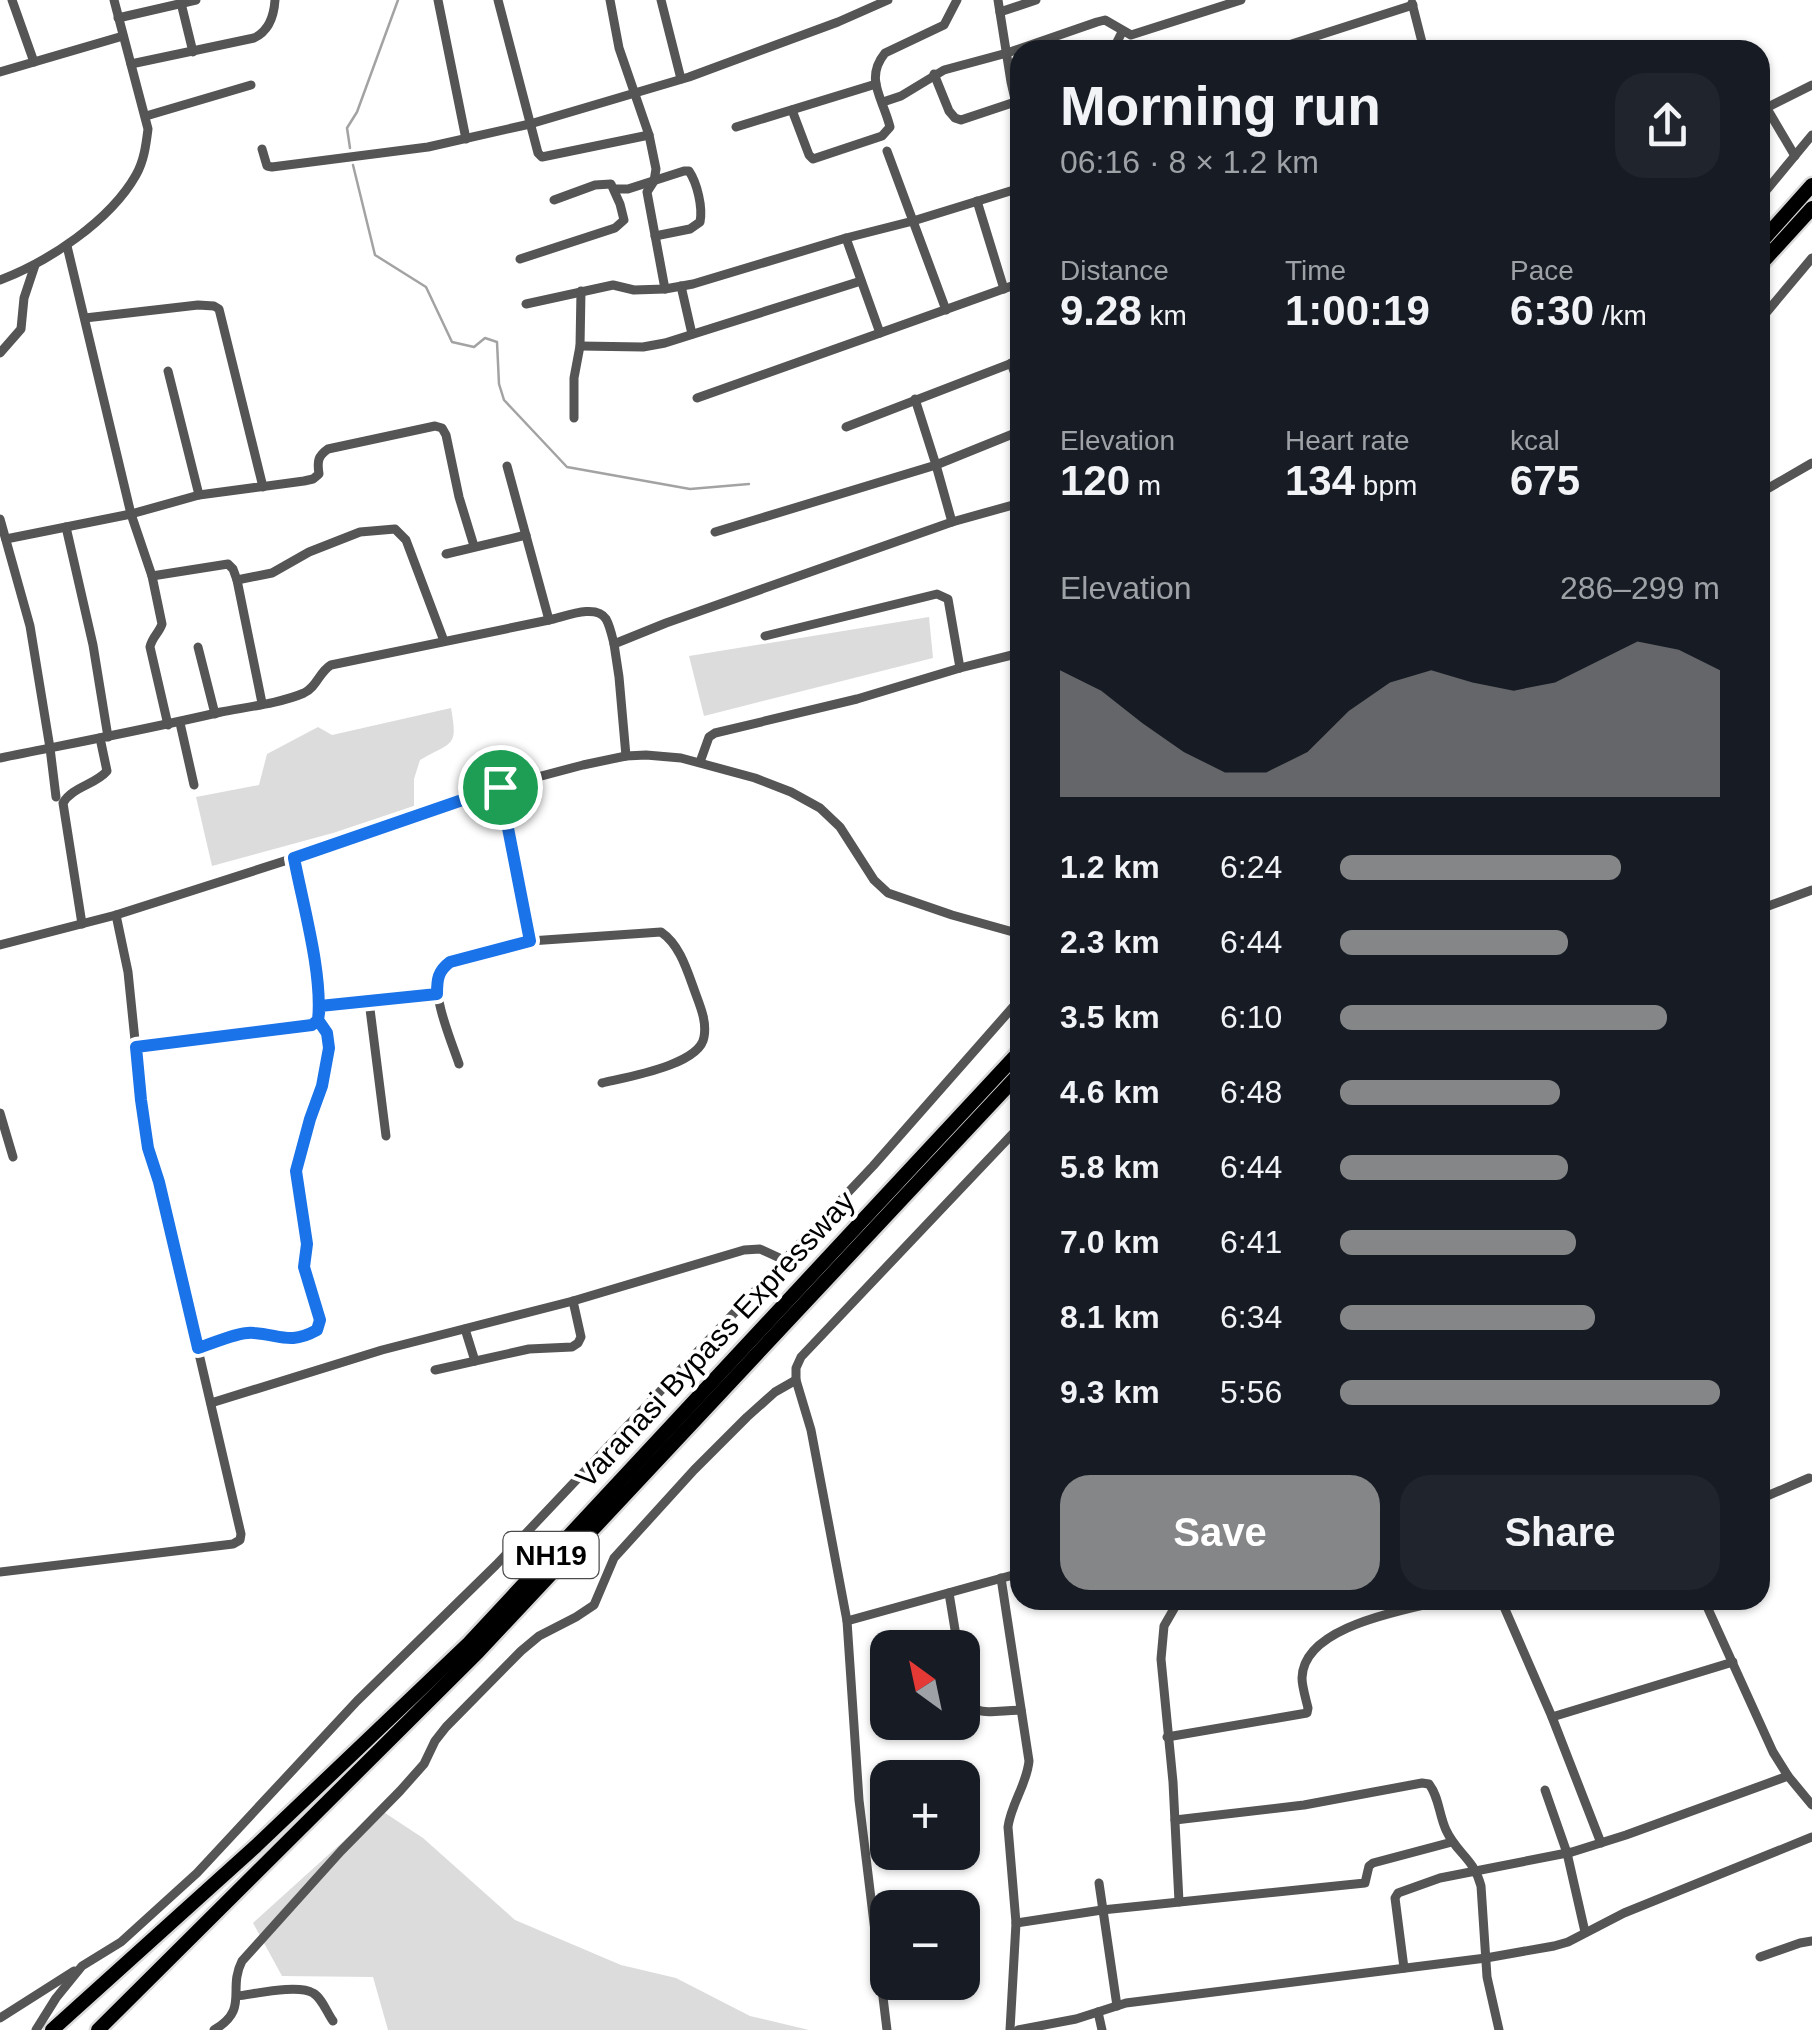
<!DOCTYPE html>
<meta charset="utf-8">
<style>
body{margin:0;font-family:Arial,sans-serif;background:#20242c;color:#f1f3f6;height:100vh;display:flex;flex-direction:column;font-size:38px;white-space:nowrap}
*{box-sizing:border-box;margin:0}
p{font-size:32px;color:#9ea1a6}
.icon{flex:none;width:55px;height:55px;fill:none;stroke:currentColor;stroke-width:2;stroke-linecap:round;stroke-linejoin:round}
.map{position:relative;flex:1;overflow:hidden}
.sheet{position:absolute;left:1010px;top:40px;width:760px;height:1570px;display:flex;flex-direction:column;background:#171b24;border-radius:30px;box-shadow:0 2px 8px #0004}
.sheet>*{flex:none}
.needle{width:65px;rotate:327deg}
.controls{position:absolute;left:870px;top:1630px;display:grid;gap:20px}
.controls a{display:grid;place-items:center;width:110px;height:110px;border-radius:20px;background:#171b24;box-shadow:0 2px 8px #0004;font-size:50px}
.pin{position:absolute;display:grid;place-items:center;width:85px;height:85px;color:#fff;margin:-42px;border:5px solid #fff;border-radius:50%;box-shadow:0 2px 10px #0007}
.round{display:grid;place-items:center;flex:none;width:105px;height:105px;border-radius:30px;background:#20242c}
.overview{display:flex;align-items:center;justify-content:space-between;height:170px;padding:0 50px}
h1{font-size:55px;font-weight:800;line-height:75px}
.metrics{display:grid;grid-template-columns:repeat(3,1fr);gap:15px;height:170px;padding:10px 50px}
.metrics div{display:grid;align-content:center}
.metrics b{font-size:42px;font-weight:800}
.metrics small{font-size:28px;font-weight:400}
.metrics p{font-size:28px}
.chart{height:280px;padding:20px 50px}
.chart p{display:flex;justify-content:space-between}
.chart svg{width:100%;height:180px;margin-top:10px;fill:#858687;opacity:.7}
.primary-button{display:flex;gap:20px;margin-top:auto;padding:20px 50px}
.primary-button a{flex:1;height:115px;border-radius:30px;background:#858687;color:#fff;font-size:40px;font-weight:800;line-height:115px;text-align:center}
.primary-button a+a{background:#20242c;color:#f1f3f6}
ul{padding:0 50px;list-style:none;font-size:32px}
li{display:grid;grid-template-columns:160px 120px 1fr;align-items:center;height:75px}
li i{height:25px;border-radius:12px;background:#858687}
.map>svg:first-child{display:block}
.green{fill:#dcdcdc}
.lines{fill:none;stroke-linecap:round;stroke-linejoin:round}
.stream{stroke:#a3a3a3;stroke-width:2.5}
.trunk-casing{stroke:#dbdbdb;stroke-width:19}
.minor{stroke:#555;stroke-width:9}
.trunk{stroke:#000;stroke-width:14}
.route-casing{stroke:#fff;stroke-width:20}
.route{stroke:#1a73e8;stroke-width:12}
.labels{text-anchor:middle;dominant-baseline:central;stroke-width:8;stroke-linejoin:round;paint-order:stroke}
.shield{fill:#fff;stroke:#4c4c4c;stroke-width:2.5}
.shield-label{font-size:28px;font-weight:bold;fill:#000}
.street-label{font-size:30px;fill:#000;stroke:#fff}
</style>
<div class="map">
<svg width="1812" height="2030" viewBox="0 0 1812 2030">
<rect width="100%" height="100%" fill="#fff"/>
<!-- green -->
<g class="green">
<path d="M929,617l4,41 -229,58 -15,-60z"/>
<path d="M451,708c7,40 2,33 -31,52l-6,19v27l-81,27 -121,33 -16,-69 63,-12 8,-31 51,-27 14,8z"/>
<path d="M379,1809l44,29 92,82 106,45 55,13 74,38 59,14h-421l-15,-53 -91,-1 -29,-53z"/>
</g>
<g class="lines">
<!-- stream -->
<g class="stream">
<path d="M350,148l-3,-20 10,-16 41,-112"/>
<path d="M353,165l22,90 51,32 26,55 22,5 11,-9 12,4 2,42 5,16 63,67 123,22 59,-5"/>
</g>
<!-- trunk casing -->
<g class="trunk-casing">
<g id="trunk">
<path d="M1760,243l52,-58"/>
<path d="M1760,265l52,-57"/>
<path d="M52,2030l204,-184 213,-203 551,-592"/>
<path d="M98,2030l380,-378 542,-579"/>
</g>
</g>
<!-- minor -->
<g class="minor">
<path d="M12,0l22,62"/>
<path d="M438,0l28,139"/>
<path d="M498,0l40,153 4,4 107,-22"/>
<path d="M610,0l9,48 30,87 7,34 -2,12 -7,11 18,97"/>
<path d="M661,0l20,79"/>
<path d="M998,0l13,82 9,39"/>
<path d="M181,3l12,49"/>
<path d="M1412,3l12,47"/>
<path d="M1000,12l36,-12"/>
<path d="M118,18l78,-18"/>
<path d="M1113,50l9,-18"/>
<path d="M1273,50l140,-45"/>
<path d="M131,64l123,-26c15,-7 20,-22 21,-38"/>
<path d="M0,72l123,-36"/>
<path d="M934,74l15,37 6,7 6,2 54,-18 4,1"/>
<path d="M883,102l18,-6 43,-26 63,-17 90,-31 8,-2 26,15 110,-35"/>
<path d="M1766,107l29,49"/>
<path d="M792,110l17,45 4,4 69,-23 8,-9c-7,-29 -26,-48 -5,-74l59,-28 13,-25"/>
<path d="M1760,111l52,-26"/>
<path d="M146,116l105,-31"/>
<path d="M736,127l140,-43"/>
<path d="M262,149l5,17 5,1 156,-20 102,-23 159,-47 149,-55 50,-22"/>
<path d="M887,151l59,159"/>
<path d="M615,189h13l56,-18h5c8,12 14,36 11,51l-10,7 -35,7"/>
<path d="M1760,198l52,-63"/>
<path d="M977,201l27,88"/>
<path d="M846,238l34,95 140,-50"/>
<path d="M520,259l95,-31 9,-8 -4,-16 -9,-20 -16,1 -41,15"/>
<path d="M0,280c48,-18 110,-59 136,-105 8,-14 10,-30 12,-46l-34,-129"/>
<path d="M681,286l11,48"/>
<path d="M526,304l87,-19 21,5 31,-1 28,-5 153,-46 67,-17 107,-33"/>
<path d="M85,318l113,-13 16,1 5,3 44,178"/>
<path d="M1760,320l52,-62"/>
<path d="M580,346l63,1 22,-4 196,-62"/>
<path d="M0,353l21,-24 3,-31 11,-33"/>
<path d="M1011,363l9,25"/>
<path d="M168,371l31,124 -68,19 21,62 10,48c-3,9 -10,13 -12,23l18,78"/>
<path d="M697,398l183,-65"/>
<path d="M574,418v-40l6,-32 1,-55"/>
<path d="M846,427l174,-67"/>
<path d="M507,466l42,154c15,-3 47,-17 57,-1 4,7 6,17 8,25"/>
<path d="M1760,493l52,-30"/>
<path d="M199,495l105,-14 9,-2 6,-5c-2,-13 -1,-18 9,-25l107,-23 7,2 4,7 13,62 15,49"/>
<path d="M0,519l30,107 20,122 6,49"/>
<path d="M952,522l68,-19"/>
<path d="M66,527l27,118 15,92"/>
<path d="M715,532l221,-67 -21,-66"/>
<path d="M6,539l125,-25 -64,-268"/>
<path d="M446,554l80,-19"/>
<path d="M152,576l76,-12 5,5 4,11 35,-7 37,-21 51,-20 35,-3 11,11 38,101"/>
<path d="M237,580l25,123"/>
<path d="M765,636l172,-42 11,5 12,69"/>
<path d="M198,647l17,67"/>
<path d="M180,723l14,62"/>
<path d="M626,756l-7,-79 -5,-33 52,-21 286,-101 -16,-57 84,-34"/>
<path d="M0,758c74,-15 148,-29 221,-46 26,-5 60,-9 83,-19 13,-6 15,-21 27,-28l218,-45"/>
<path d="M700,762l9,-25 6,-4 142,-34 103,-31 60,-15"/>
<path d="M500,787l30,154"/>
<path d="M1760,909l52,-19"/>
<path d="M82,924l-19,-121c9,-16 32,-18 44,-32l-7,-33"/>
<path d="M0,945l116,-30 228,-73 156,-55 83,-22 43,-9 20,-1 35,3 74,20 36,14 29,16 20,19 34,53 14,13 64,22 68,19"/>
<path d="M369,1001l17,135"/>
<path d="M319,1005l118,-11"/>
<path d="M136,1047l158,-19 18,-3 6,-5c5,-48 -15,-114 -24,-162"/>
<path d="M459,1064c-7,-21 -28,-70 -20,-90 3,-7 5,-8 12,-12l79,-21 131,-9c19,13 26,38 34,60 5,14 12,29 9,45 -4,28 -77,40 -102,46"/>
<path d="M0,1113l13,44"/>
<path d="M1020,1126l-219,231 -5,11v12l15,50 36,191 173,-48"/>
<path d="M1760,1189l4,-2"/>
<path d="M465,1329l10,32"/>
<path d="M198,1348l48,-15h9l35,6 17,-3 10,-7 4,-9 -17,-53 3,-23 -11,-73 26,-85 7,-39 -2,-14 -9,-13"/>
<path d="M435,1370l94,-21 43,-2 6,-4 3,-6 -8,-36"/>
<path d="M211,1403l171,-53 191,-49 171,-51 16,-1 24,11"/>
<path d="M1020,1464v18"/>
<path d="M1760,1499l49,-21"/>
<path d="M0,1572l233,-28 7,-4 1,-6 -82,-352 -10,-34 -8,-49 -13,-127 -12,-57"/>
<path d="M1001,1578l28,183c-2,23 -18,43 -21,66l8,96 -6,107"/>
<path d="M949,1593l9,55"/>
<path d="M1179,1600l-15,26 -3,33 12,123 6,120"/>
<path d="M1501,1600l51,117 49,126"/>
<path d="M1704,1600l69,152 15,24 24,29"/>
<path d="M847,1621l12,179 28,230"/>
<path d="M962,1670c10,50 11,42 59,40"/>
<path d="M1552,1717l181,-55"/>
<path d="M1167,1737l140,-24 1,-5c-2,-9 -6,-21 -6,-30 1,-53 105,-68 143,-78"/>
<path d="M1545,1790l22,63 18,79"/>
<path d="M1175,1820l129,-15 118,-22 7,1c10,13 10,31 17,46 11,24 27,27 35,56l6,91 12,53"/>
<path d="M1099,1883l18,123"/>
<path d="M1016,1923l86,-13 263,-27 4,-17 4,-3 79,-21"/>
<path d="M1760,1957l40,-14 12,-2"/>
<path d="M1404,1968l-9,-70 3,-5 42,-15 132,-26 54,-17 162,-59"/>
<path d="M237,1996c18,-2 61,-12 76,-3 9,5 14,20 20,28"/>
<path d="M1098,2012l4,18"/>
<path d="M0,2018l74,-47"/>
<path d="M36,2030l20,-32 26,-32 39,-24 76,-69 160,-172 139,-136 377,-399 147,-167"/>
<path d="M214,2030c36,-21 13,-40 28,-69l99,-110 59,-60 24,-27 11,-23 11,-14 75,-76 18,-15 37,-19 18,-12 20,-47 80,-88 53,-53 28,-25 21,-12"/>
<path d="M1018,2030l58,-11 50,-16 360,-45 68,-12 14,-4 56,-29 188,-76"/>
</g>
<!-- trunk -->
<use href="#trunk" class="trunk"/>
</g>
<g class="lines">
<!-- route casing -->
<g class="route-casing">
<path id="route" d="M500,787l-206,71c9,47 29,117 24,162l9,13 2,15 -7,38 -12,33 -14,52 11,73 -3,23 16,53 -3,10c-27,15 -36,5 -63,3 -15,-2 -42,11 -56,15l-39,-166 -11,-34 -7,-48 -5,-53 176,-22 6,-5 2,-14 117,-12c0,-15 1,-23 13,-32l80,-21 -30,-154"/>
</g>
<!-- route -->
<use href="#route" class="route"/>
</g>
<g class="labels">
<!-- shield labels -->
<rect class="shield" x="503.5" y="1532" width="95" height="46" rx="8"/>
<g class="shield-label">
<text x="551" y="1555">NH19</text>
</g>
<!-- street labels -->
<g class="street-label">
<text transform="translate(715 1339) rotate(-47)">Varanasi Bypass Expressway</text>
</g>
</g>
</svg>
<div class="controls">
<a><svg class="needle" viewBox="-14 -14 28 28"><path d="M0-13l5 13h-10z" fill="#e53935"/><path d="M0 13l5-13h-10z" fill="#9ea1a6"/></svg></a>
<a>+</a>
<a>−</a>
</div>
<div class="pin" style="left:500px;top:787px;background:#1e9e55"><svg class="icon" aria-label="arrive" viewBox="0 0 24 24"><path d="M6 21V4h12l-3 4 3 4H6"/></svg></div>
<section class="sheet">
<div class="overview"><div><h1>Morning run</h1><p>06:16 · 8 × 1.2 km</p></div><a class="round"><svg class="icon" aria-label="share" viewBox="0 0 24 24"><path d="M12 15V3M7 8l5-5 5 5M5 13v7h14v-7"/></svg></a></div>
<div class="metrics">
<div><p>Distance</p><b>9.28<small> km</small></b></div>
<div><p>Time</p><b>1:00:19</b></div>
<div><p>Pace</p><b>6:30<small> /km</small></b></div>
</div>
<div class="metrics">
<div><p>Elevation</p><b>120<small> m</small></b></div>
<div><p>Heart rate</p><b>134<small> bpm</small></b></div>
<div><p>kcal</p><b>675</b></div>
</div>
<div class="chart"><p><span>Elevation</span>286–299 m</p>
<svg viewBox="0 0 160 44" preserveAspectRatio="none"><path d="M0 44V13L10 18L20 26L30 33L40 38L50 38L60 33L70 23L80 16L90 13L100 16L110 18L120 16L130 11L140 6L150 8L160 13V44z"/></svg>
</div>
<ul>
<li><b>1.2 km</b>6:24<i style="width:74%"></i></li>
<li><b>2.3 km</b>6:44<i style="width:60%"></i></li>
<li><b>3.5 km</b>6:10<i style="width:86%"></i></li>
<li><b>4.6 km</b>6:48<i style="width:58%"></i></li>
<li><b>5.8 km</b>6:44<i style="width:60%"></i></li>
<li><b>7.0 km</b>6:41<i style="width:62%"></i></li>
<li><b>8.1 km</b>6:34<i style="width:67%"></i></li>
<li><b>9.3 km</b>5:56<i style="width:100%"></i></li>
</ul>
<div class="primary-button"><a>Save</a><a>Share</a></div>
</section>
</div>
